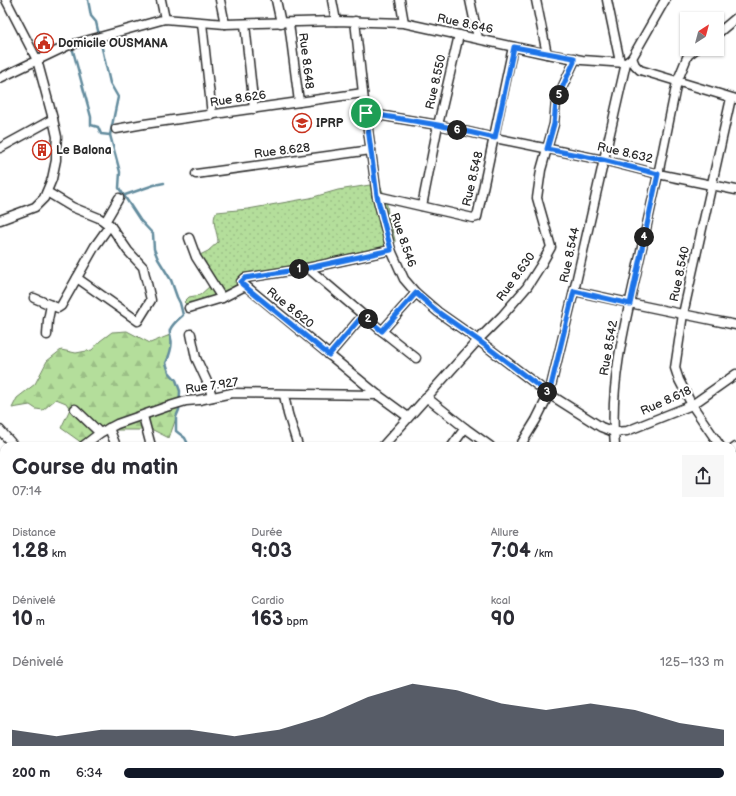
<!DOCTYPE html>
<html lang="fr">
<meta charset="utf-8">
<style>
body{margin:0;font-family:"Balsamiq Sans",sans-serif;background:#f7f7f7;color:#2b2b33;height:100vh;display:flex;flex-direction:column;font-size:15px;white-space:nowrap}
*{box-sizing:border-box;margin:0}
p{font-size:13px;color:#7c7c81}
.icon{flex:none;width:22px;height:22px;fill:none;stroke:currentColor;stroke-width:2;stroke-linecap:round;stroke-linejoin:round}
.map{position:relative;flex:1;overflow:hidden}
.sheet{position:absolute;left:0px;top:442px;width:736px;height:354px;display:flex;flex-direction:column;background:#fff;border-radius:12px 12px 0 0;box-shadow:0 1px 3px #0004}
.sheet>*{flex:none}
.needle{width:26px;rotate:36deg}
.tools{position:absolute;left:680px;top:12px;display:grid;gap:8px}
.tools a{display:grid;place-items:center;width:44px;height:44px;border-radius:0px;background:#fff;box-shadow:0 1px 3px #0004;font-size:20px}
.pin{position:absolute;display:grid;place-items:center;width:34px;height:34px;color:#fff;margin:-17px;border:2px solid #fff;border-radius:50%;box-shadow:0 1px 4px #0007}
.km{position:absolute;width:20px;height:20px;margin:-10px;border-radius:50%;background:#222;color:#fff;font-size:11px;line-height:20px;text-align:center}
.round{display:grid;place-items:center;flex:none;width:42px;height:42px;border-radius:0px;background:#f7f7f7}
.headline{display:flex;align-items:center;justify-content:space-between;height:68px;padding:0 12px}
h1{font-size:22px;font-weight:800;line-height:30px}
.stats{display:grid;grid-template-columns:repeat(3,1fr);gap:6px;height:68px;padding:4px 12px}
.stats div{display:grid;align-content:center}
.stats b{font-size:20px;font-weight:800}
.stats small{font-size:11px;font-weight:400}
.stats p{font-size:11px}
.chart{height:112px;padding:8px 12px}
.chart p{display:flex;justify-content:space-between}
.chart svg{width:100%;height:72px;margin-top:4px;fill:#111827;opacity:.7}
ul{padding:0 12px;list-style:none;font-size:13px}
li{display:grid;grid-template-columns:64px 48px 1fr;align-items:center;height:30px}
li i{height:10px;border-radius:5px;background:#111827}
.map>svg:first-child{display:block}
.grass{fill:url(#grass-dots);stroke:#708463}
.forest{fill:url(#forest-firs);stroke:#708463}
.wetland{fill:url(#wetland-marsh);stroke:#708463}
.lines{fill:none;stroke-linecap:round;stroke-linejoin:round}
.stream{stroke:#638c9e;stroke-width:2.5}
.river{stroke:#89cdeb;stroke-width:14}
.minor-casing{stroke:#2b2b2b;stroke-width:11}
.minor{stroke:#fff;stroke-width:8}
.route-casing{stroke:#fff;stroke-width:8}
.route{stroke:#1a73e8;stroke-width:5}
.labels{text-anchor:middle;dominant-baseline:central;stroke-width:4;stroke-linejoin:round;paint-order:stroke}
.street-label{font-size:12px;fill:#2b2b2b;stroke:#fff}
.poi-label{font-size:12px;font-weight:bold;fill:#2b2b2b;stroke:#fff;text-anchor:start}
</style>
<div class="map">
<svg width="736" height="796" viewBox="0 0 736 796">
<defs>
<pattern id="grass-dots" width="8" height="8" patternUnits="userSpaceOnUse"><rect width="8" height="8" fill="#b4de9b"/><path d="M2 2h.1M6 6h.1" fill="none" stroke="#9bbf86" stroke-width="1.8" stroke-linecap="round"/></pattern>
<pattern id="forest-firs" width="22" height="20" patternUnits="userSpaceOnUse"><rect width="22" height="20" fill="#b4de9b"/><path d="M5 1l3.5 6h-7zM16 11l3.5 6h-7z" fill="#9bbf86"/></pattern>
<pattern id="wetland-marsh" width="20" height="14" patternUnits="userSpaceOnUse"><rect width="20" height="14" fill="#b4de9b"/><path d="M1 5h8M5 5V1M11 12h8M15 12V8" fill="none" stroke="#9bbf86"/></pattern>
</defs>
<rect width="100%" height="100%" fill="#fff"/>
<filter id="ink" filterUnits="userSpaceOnUse"><feTurbulence type="fractalNoise" baseFrequency=".025" numOctaves="2"/><feDisplacementMap in="SourceGraphic" scale="8" xChannelSelector="R" yChannelSelector="G"/><feConvolveMatrix kernelMatrix="1 2 1 2 8 2 1 2 1" color-interpolation-filters="sRGB"/></filter>
<g filter="url(#ink)">
<!-- grass -->
<path class="grass" d="M370,185l8,1 3,2 5,10 2,15 7,27v3l-7,8 -133,26 -10,6 -7,8 -49,16 -5,-5 5,-5 11,-2 10,-9 -12,-30 10,-5 10,-9c0,-9 -8,-23 -1,-30l31,-3 62,-11 28,-8z"/>
<!-- forest -->
<path class="forest" d="M127,331l23,12 20,-8c3,9 0,20 -4,28l3,9 7,8 4,11 -1,19 -10,28 -16,-8h-37l-34,13 -21,-15 9,-19 -4,-6 -10,-4 -13,11 -7,-1 -6,-4 -18,3 5,-10 18,-14 12,-23 14,-11 15,3 16,-3 8,-9 12,-9z"/>
<!-- wetland -->
<g class="wetland">
<path d="M736,574v122l-4,6v-126z"/>
<path d="M109,792h369l-5,4h-367z"/>
</g>
<g class="lines">
<!-- stream -->
<g class="stream">
<path d="M88,0l3,16 5,6 14,61 8,14 -8,38 10,37 -1,16 21,32 13,14 1,15 4,10 13,21 6,17 3,6 3,12c-4,4 -11,9 -13,15 -1,3 1,6 1,9 2,6 -2,18 -5,24l3,9 7,8 4,11 -1,19 -3,7v14l9,7 4,8"/>
<path d="M72,47l19,70v8l7,2 3,7 9,1"/>
<path d="M125,195l29,-10 10,-2"/>
<path d="M153,796v-4"/>
</g>
<!-- river -->
<g class="river">
<path d="M732,611l4,1"/>
<path d="M401,796l4,-4"/>
</g>
<!-- minor casing -->
<g class="minor-casing">
<g id="minor">
<path d="M161,0l4,19"/>
<path d="M220,0l5,24"/>
<path d="M276,0l5,23"/>
<path d="M332,0l4,21"/>
<path d="M400,0l4,23"/>
<path d="M470,0l8,38"/>
<path d="M536,0l11,54"/>
<path d="M607,0l13,62"/>
<path d="M355,21l8,72 14,103 14,54 13,29 12,14 22,19 40,28 71,54 52,33 13,5c-3,-56 12,-112 24,-167 14,-61 27,-122 39,-183l11,-27 8,-6"/>
<path d="M202,23l10,92"/>
<path d="M289,23l10,79"/>
<path d="M245,24l9,85"/>
<path d="M717,34l19,-16"/>
<path d="M632,58l33,-58"/>
<path d="M0,78l67,-32 98,-27 60,5 111,-3 68,2 143,31 35,6 44,3 6,-5 3,7 5,5 96,29"/>
<path d="M366,113l72,12 57,13 108,22 55,14 78,16"/>
<path d="M116,129l28,-5 219,-31"/>
<path d="M0,148l53,-29"/>
<path d="M196,174l175,-24"/>
<path d="M47,192l25,15 27,11 11,7 18,26 15,16 8,33 -13,21 -61,-43"/>
<path d="M377,196l96,22 4,-1 36,-170"/>
<path d="M422,206l16,-81 21,-90"/>
<path d="M0,220l35,-13 9,-9 8,-19 4,-19v-12l1,-11 -4,-18 -16,-59 -31,-60"/>
<path d="M105,222l14,-24"/>
<path d="M189,238l7,19 26,41"/>
<path d="M391,250l-83,18 -63,10 -4,4 137,113 30,22"/>
<path d="M308,268l74,63 34,-38"/>
<path d="M574,291c54,12 108,23 162,34"/>
<path d="M34,298l24,10 3,-2 34,-60 15,-21"/>
<path d="M189,308l33,-10 23,-12"/>
<path d="M382,331l34,27"/>
<path d="M191,334l5,24 13,28 3,11"/>
<path d="M47,335l1,-15 3,-15"/>
<path d="M329,355l34,-40"/>
<path d="M284,395l4,19 10,32"/>
<path d="M426,397l39,31"/>
<path d="M75,409l25,24"/>
<path d="M143,416l8,30"/>
<path d="M109,428l7,18"/>
<path d="M0,430l14,16"/>
<path d="M83,446l17,-13 17,-9 49,-17 20,-6 13,-1 33,-7 146,2"/>
<path d="M383,446l95,-106 24,-24 25,-29 14,-22 10,-18 -14,-49 4,-28 13,-46 2,-23 18,-39v-4"/>
<path d="M452,446l13,-18 25,18"/>
<path d="M520,446l16,-26 13,-26 25,-103 52,-228"/>
<path d="M615,446l-1,-14 13,-1 65,-26 44,-31"/>
<path d="M720,446l-28,-41 -13,-25 -4,-12 8,-54 48,-216"/>
<path d="M732,450l4,-3"/>
<path d="M732,463l4,6"/>
<path d="M0,504l4,-2"/>
<path d="M732,522l4,-3"/>
<path d="M732,751l4,3"/>
<path d="M646,792l1,4"/>
<path d="M27,796l3,-4"/>
</g>
</g>
<!-- minor -->
<use href="#minor" class="minor"/>
</g>
</g>
<g class="lines" filter="url(#ink)">
<!-- route casing -->
<g class="route-casing">
<path id="route" d="M514,47l60,11v4l-18,39 -2,23 -7,25 56,11 55,14 -28,130 -56,-13 -25,103 -71,-54 -40,-28 -22,-19 -34,38 -19,-16 -34,40 -87,-71 -1,-2 4,-4 63,-10 83,-18 -14,-54 -11,-83 72,12 57,13z"/>
</g>
<!-- route -->
<use href="#route" class="route"/>
</g>
<!-- icons -->
<defs>
<g id="civic-ring" transform="scale(1)"><circle r="9.5" fill="#fff" stroke="#c8321e" stroke-width="1.5"/><path d="M-.6-6.5H3V-4.5H.6V-3L4-1V1h2V6H-6V1h2V-1L-.6-3ZM-1.2 2.5V6h2.4V2.5Z" fill="#c8321e"/></g>
<g id="school-ring" transform="scale(1)"><circle r="9.5" fill="#fff" stroke="#c8321e" stroke-width="1.5"/><path d="M0-5L7-2L0 1L-7-2ZM-4 1L0 2.5L4 1V4Q0 6-4 4Z" fill="#c8321e"/></g>
<g id="building-ring" transform="scale(1)"><circle r="9.5" fill="#fff" stroke="#c8321e" stroke-width="1.5"/><path d="M-4-6H4V6H1V3H-1V6H-4ZM-2.5-4.3h1.7v1.8h-1.7ZM.8-4.3h1.7v1.8H.8ZM-2.5-1h1.7V.8h-1.7ZM.8-1h1.7V.8H.8Z" fill="#c8321e"/></g>
</defs>
<g fill-rule="evenodd">
<use href="#civic-ring" x="44" y="43"/>
<use href="#school-ring" x="302" y="123"/>
<use href="#building-ring" x="42" y="150"/>
</g>
<g class="labels">
<!-- street labels -->
<g class="street-label">
<text transform="translate(465 24) rotate(12)">Rue 8.646</text>
<text transform="translate(306 61) rotate(83)">Rue 8.648</text>
<text transform="translate(436 82) rotate(-77)">Rue 8.550</text>
<text transform="translate(238 99) rotate(-8)">Rue 8.626</text>
<text transform="translate(282 151) rotate(-7)">Rue 8.628</text>
<text transform="translate(625 153) rotate(13)">Rue 8.632</text>
<text transform="translate(473 179) rotate(-77)">Rue 8.548</text>
<text transform="translate(403 240) rotate(71)">Rue 8.546</text>
<text transform="translate(570 255) rotate(-78)">Rue 8.544</text>
<text transform="translate(680 274) rotate(-78)">Rue 8.540</text>
<text transform="translate(516 277) rotate(-54)">Rue 8.630</text>
<text transform="translate(290 308) rotate(39)">Rue 8.620</text>
<text transform="translate(609 348) rotate(-80)">Rue 8.542</text>
<text transform="translate(212 386) rotate(-8)">Rue 7.927</text>
<text transform="translate(666 401) rotate(-24)">Rue 8.618</text>
</g>
<!-- poi labels -->
<g class="poi-label">
<text x="58" y="43">Domicile OUSMANA</text>
<text x="316" y="123">IPRP</text>
<text x="56" y="150">Le Balona</text>
</g>
</g>
</svg>
<div class="tools">
<a><svg class="needle" viewBox="-14 -14 28 28"><path d="M0-13l5 13h-10z" fill="#e53935"/><path d="M0 13l5-13h-10z" fill="#7c7c81"/></svg></a>
</div>
<div class="pin" style="left:366px;top:113px;background:#1e9e55"><svg class="icon" aria-label="arrive" viewBox="0 0 24 24"><path d="M6 21V4h12l-3 4 3 4H6"/></svg></div>
<b class="km" style="left:299px;top:269px">1</b>
<b class="km" style="left:368px;top:319px">2</b>
<b class="km" style="left:547px;top:392px">3</b>
<b class="km" style="left:644px;top:237px">4</b>
<b class="km" style="left:559px;top:95px">5</b>
<b class="km" style="left:457px;top:130px">6</b>
<section class="sheet">
<div class="headline"><div><h1>Course du matin</h1><p>07:14</p></div><a class="round"><svg class="icon" aria-label="share" viewBox="0 0 24 24"><path d="M12 15V3M7 8l5-5 5 5M5 13v7h14v-7"/></svg></a></div>
<div class="stats">
<div><p>Distance</p><b>1.28<small> km</small></b></div>
<div><p>Durée</p><b>9:03</b></div>
<div><p>Allure</p><b>7:04<small> /km</small></b></div>
</div>
<div class="stats">
<div><p>Dénivelé</p><b>10<small> m</small></b></div>
<div><p>Cardio</p><b>163<small> bpm</small></b></div>
<div><p>kcal</p><b>90</b></div>
</div>
<div class="chart"><p><span>Dénivelé</span>125–133 m</p>
<svg viewBox="0 0 160 44" preserveAspectRatio="none"><path d="M0 44V34L10 38L20 34L30 34L40 34L50 38L60 34L70 26L80 14L90 6L100 10L110 18L120 22L130 18L140 22L150 30L160 34V44z"/></svg>
</div>
<ul>
<li><b>200 m</b>6:34<i style="width:100%"></i></li>
</ul>
</section>
</div>
